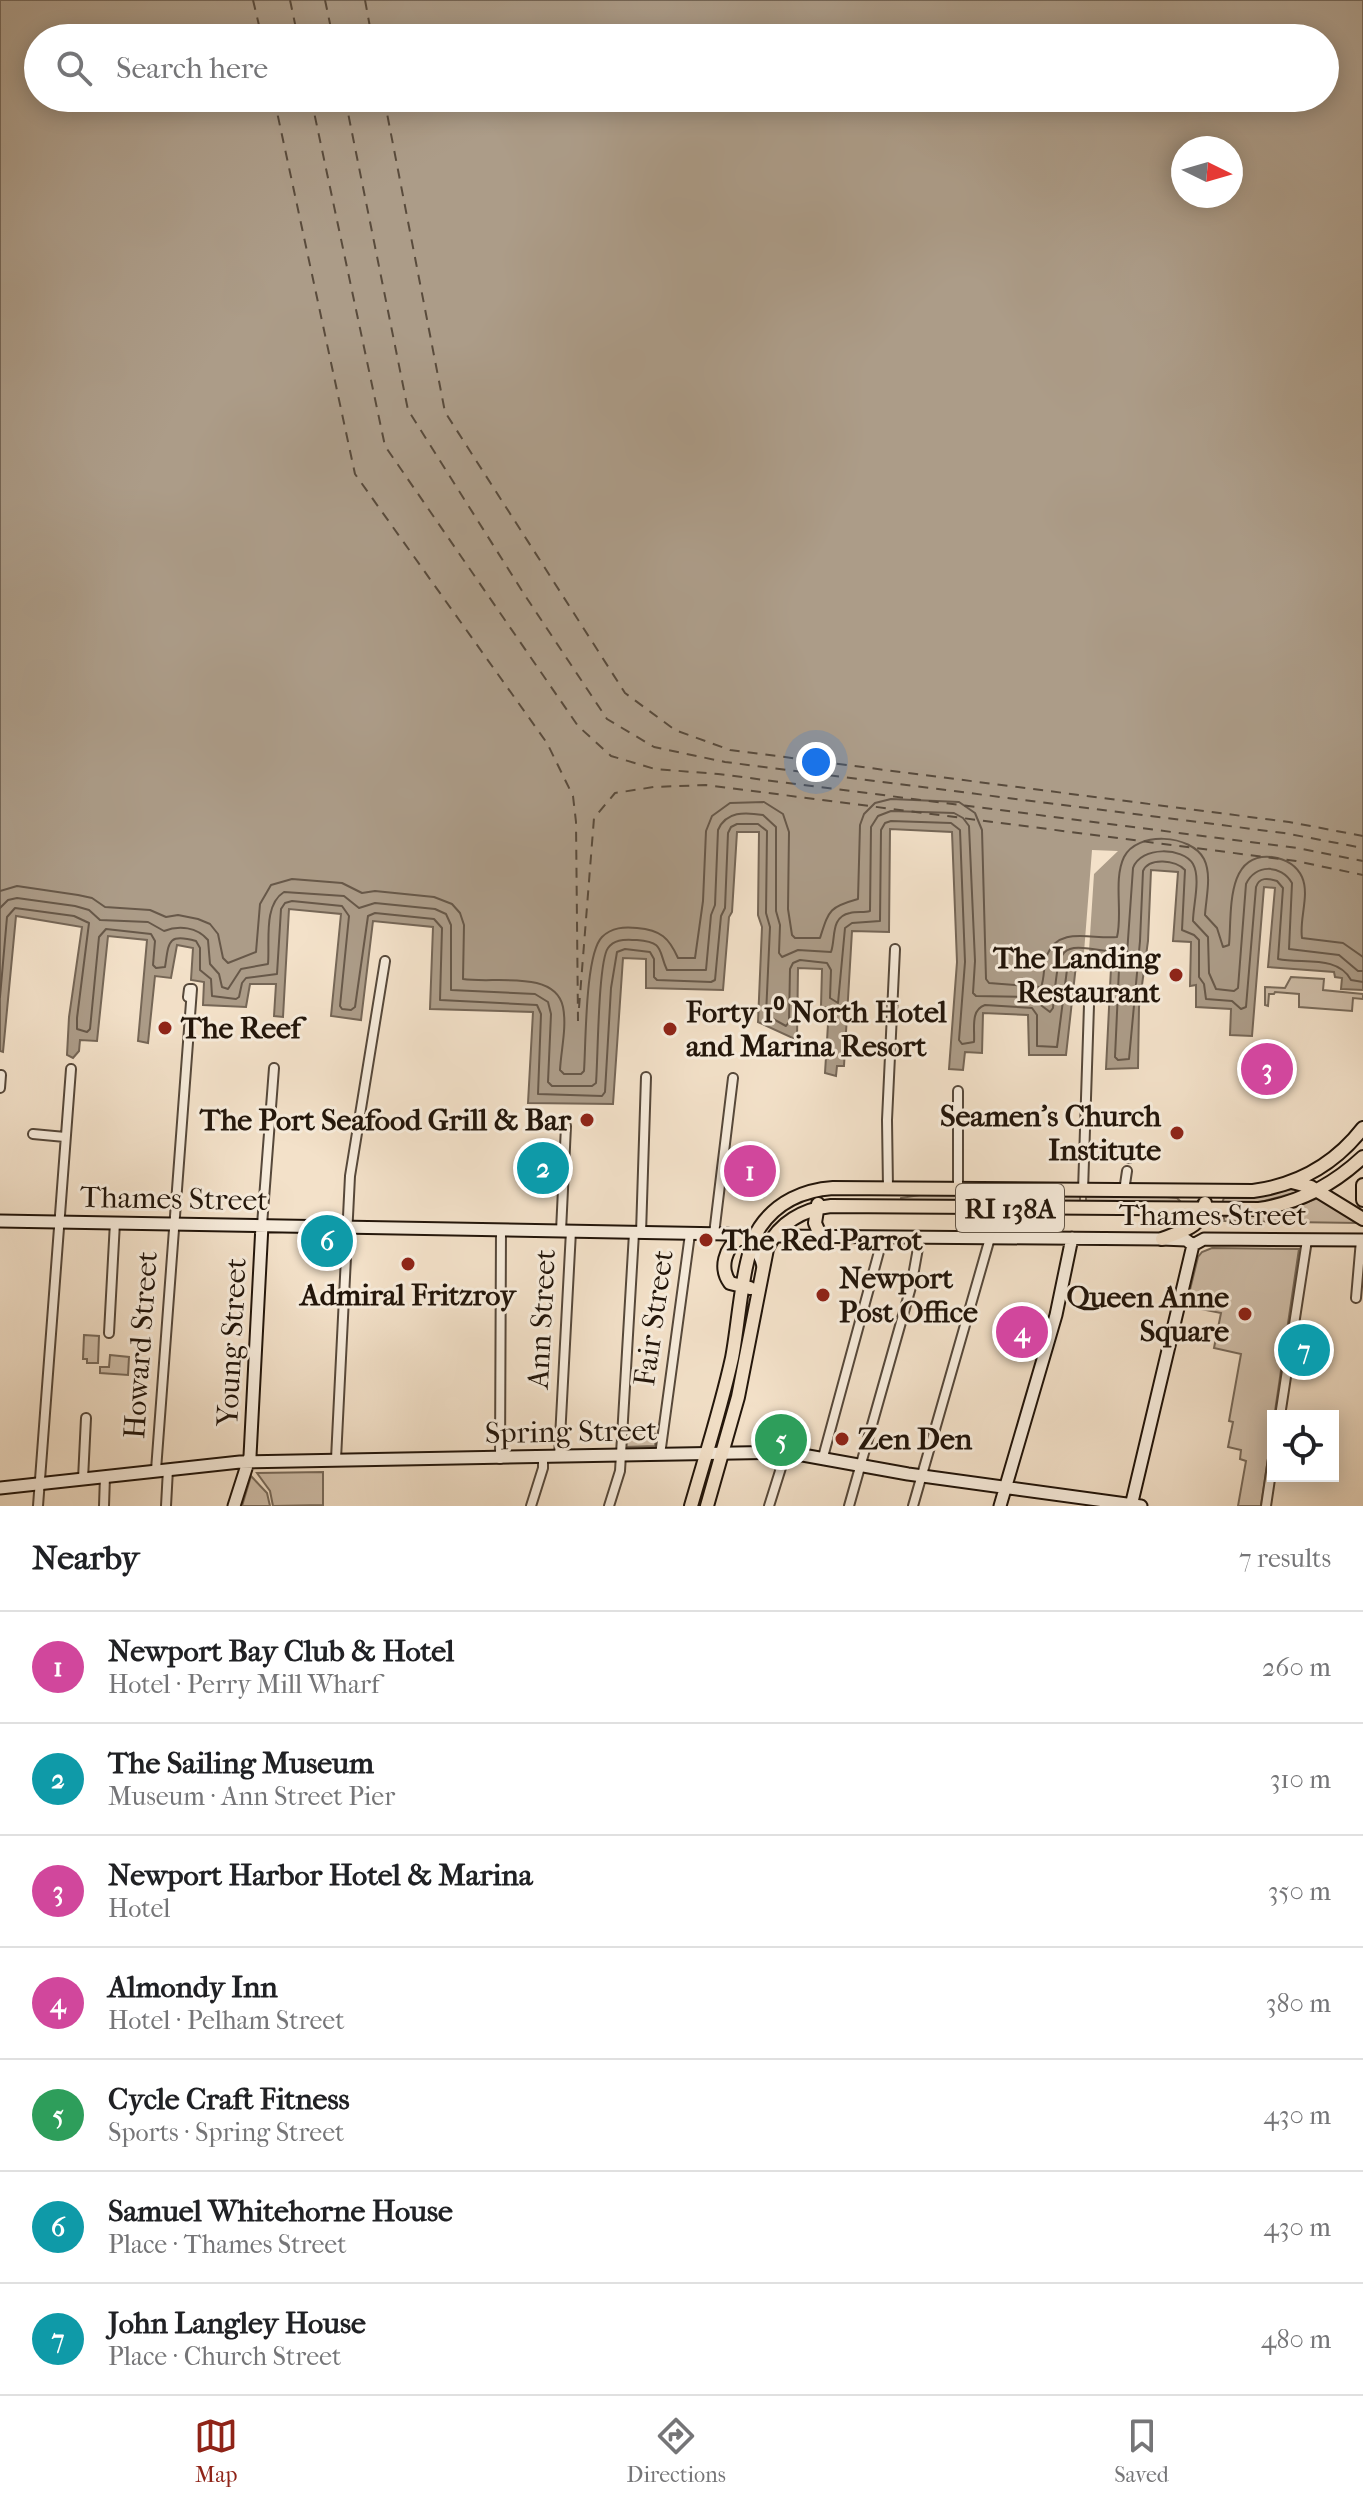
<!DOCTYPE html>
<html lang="en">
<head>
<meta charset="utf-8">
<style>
	:root { --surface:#fff; --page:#f6f6f6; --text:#202124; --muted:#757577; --line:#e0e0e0; --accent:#8f2418 }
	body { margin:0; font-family:"IM FELL French Canon",serif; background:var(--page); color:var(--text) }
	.controls { position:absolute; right:24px; bottom:24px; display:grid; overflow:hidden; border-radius:0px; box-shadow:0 4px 20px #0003 }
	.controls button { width:72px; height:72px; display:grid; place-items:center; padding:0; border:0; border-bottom:2px solid var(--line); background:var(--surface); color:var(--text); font:40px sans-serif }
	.compass { position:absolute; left:1171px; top:136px; width:72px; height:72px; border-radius:50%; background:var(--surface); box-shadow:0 4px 20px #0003; rotate:95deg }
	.you { position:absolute; left:816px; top:762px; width:28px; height:28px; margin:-20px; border:6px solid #fff; border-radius:50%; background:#1a73e8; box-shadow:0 0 0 12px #1a73e833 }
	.badge { display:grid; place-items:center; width:52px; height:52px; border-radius:50%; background:var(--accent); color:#fff; font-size:26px; font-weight:700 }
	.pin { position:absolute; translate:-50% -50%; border:4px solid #fff; box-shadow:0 2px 8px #0006 }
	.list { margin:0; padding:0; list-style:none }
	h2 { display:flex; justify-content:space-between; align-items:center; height:104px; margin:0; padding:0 32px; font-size:34px }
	h2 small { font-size:26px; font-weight:400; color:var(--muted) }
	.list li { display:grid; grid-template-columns:52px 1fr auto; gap:24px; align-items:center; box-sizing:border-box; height:112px; padding:0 32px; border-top:2px solid var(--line) }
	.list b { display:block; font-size:30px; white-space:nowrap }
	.list p { margin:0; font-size:26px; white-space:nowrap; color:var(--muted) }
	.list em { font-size:26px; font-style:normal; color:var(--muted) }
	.icon { flex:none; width:44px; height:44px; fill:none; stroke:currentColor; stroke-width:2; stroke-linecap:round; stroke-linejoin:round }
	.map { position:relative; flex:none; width:1363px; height:1506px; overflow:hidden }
	.search { position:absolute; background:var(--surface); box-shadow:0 4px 20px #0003; left:24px; right:24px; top:24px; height:88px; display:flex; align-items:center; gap:20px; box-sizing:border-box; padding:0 28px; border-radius:44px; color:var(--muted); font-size:30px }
	.sheet { height:888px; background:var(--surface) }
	nav { display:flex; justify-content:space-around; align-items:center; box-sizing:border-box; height:112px; border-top:2px solid var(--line); background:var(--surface); font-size:22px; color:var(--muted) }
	nav a { display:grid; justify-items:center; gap:4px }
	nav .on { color:var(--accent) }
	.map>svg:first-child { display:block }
	.green { fill:#cfbea9; stroke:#786a5a; stroke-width:2 }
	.water { fill:#ac9c88; stroke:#756656; stroke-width:2; fill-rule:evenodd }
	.pier { fill:#f3e1c9 }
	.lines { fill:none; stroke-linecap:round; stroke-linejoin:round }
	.shore { stroke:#675849; stroke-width:2 }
	.ferry { stroke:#594b3c; stroke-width:2; stroke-dasharray:10 8; stroke-linecap:butt }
	.street-casing { stroke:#56483a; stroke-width:12 }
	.secondary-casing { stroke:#22150a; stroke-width:15 }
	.primary-casing { stroke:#22150a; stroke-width:16 }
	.street { stroke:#f7ecdc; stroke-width:8 }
	.secondary { stroke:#f7ecdc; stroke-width:11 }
	.primary { stroke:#f3e1c9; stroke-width:12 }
	.poi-dot { fill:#8f2418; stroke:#f7ecdc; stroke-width:3 }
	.labels { text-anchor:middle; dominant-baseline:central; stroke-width:6; stroke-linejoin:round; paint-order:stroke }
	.shield { fill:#f7ecdc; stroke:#625649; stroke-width:2 }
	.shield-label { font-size:28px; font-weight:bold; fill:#22150a }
	.poi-label { font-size:30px; font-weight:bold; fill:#22150a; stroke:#f7ecdc; text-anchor:start }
	.street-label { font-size:30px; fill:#22150a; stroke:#f7ecdc }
</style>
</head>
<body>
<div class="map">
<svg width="1363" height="1506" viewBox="0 0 1363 1506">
	<rect width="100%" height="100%" fill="#f3e1c9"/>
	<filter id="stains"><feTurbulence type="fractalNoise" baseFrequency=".0025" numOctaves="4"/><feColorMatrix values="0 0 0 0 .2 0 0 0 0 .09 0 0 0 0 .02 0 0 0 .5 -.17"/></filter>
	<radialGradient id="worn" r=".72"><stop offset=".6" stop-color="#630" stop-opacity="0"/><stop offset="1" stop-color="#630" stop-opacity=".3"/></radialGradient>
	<path class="green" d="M 1291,977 L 1324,979 L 1323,990 L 1363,994 L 1363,999 L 1353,998 L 1352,1011 L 1299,1007 L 1299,994 L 1275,992 L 1274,994 L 1269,994 L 1268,1006 L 1265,1005 L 1265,987 L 1285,988 Z
		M 1293,1189 L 1301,1191 L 1257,1203 L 1222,1203 L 1224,1198 L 1249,1198 Z
		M 926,1194 L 1080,1196 L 1080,1202 L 901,1200 L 901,1198 Z
		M 1086,1196 L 1167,1197 L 1177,1198 L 1180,1201 L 1179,1204 L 1086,1202 Z
		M 1321,1197 L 1358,1223 L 1224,1221 L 1224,1217 L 1277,1213 Z
		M 1212,1248 L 1299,1249 L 1261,1506 L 1238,1506 L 1246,1461 L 1240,1459 L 1241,1450 L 1228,1447 L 1233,1422 L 1229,1421 L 1241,1354 L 1214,1348 L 1221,1313 L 1186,1306 L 1198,1257 L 1202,1252 Z
		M 84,1335 L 99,1336 L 98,1363 L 87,1363 L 87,1359 L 83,1359 Z
		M 110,1355 L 129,1357 L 128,1375 L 100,1373 L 100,1367 L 109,1367 Z
		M 625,1432 L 657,1434 L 655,1446 L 624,1447 Z
		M 323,1472 L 323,1505 L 273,1506 L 270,1491 L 257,1473 Z
		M 251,1476 L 267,1493 L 270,1506 L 242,1506 Z"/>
	<path class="water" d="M 0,0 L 1363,0 L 1363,990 L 1341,989 L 1342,978 L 1335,977 L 1334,972 L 1268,967 L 1275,888 L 1264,887 L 1252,1036 L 1230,1035 L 1231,1009 L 1196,1007 L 1196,985 L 1190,986 L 1191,942 L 1173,941 L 1178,872 L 1151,870 L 1148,941 L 1139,1007 L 1138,1068 L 1106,1069 L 1111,968 L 1076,965 L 1066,1055 L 1029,1055 L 1028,1015 L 983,1013 L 982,1053 L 965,1052 L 963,1070 L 949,1069 L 957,962 L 952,832 L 890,829 L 889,932 L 852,931 L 844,1066 L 837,1066 L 836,1076 L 825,1073 L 829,1008 L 821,1007 L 822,969 L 798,968 L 797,1040 L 758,1022 L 762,927 L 758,915 L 759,832 L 737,832 L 732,912 L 729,917 L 723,990 L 646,988 L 646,959 L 623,958 L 613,1104 L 528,1103 L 533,1012 L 430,1009 L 433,927 L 373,921 L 361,1020 L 331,1016 L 341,914 L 289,909 L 283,1017 L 274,1016 L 276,984 L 250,984 L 246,1007 L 203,1005 L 204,982 L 191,980 L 193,948 L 177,945 L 171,978 L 155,976 L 148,1043 L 138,1041 L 147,940 L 108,936 L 97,1041 L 80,1040 L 79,1051 L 73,1058 L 67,1055 L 69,1017 L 82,927 L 16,916 L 3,1052 L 0,1051 ZM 38,38 L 1325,38 L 1325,98 L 38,98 ZM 1183,148 L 1231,148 L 1231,196 L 1183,196 Z"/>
	<path class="pier" d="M 1092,850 L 1118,851 L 1094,874 L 1088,966 L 1083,965 Z"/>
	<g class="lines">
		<path class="shore" d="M 0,891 L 17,886 L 78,895 L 92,898 L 105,907 L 150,910 L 166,917 L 178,915 L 198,919 L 210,924 L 218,934 L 223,958 L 228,963 L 256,952 L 260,904 L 271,885 L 292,879 L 342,883 L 362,893 L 375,891 L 434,897 L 452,904 L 460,913 L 464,925 L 463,979 C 492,984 555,969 563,1007 C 567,1027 561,1050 560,1070 L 564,1074 L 581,1074 L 584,1071 C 586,1043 585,954 602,937 C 612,927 624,927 637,928 C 661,930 669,938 678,958 L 695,958 L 703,901 L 706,831 L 712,816 L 730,803 L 764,802 L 783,814 L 789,832 L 788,909 L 792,935 L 795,938 L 820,938 C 829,910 829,907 858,899 L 860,825 L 864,814 L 875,803 L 891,799 L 959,802 L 975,813 L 982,830 L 986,979 L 989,983 L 1041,987 C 1045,977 1043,966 1047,955 C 1059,925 1093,940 1117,937 C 1123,913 1113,880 1124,857 C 1137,831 1191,834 1204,859 C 1212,875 1206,898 1205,915 L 1217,928 L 1223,947 L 1229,945 C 1232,914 1225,852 1272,857 C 1285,859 1296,864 1302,877 C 1310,895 1299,919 1302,938 L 1343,943 L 1363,957
			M 0,908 L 8,900 L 17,898 L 75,906 L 89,910 L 100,920 L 148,922 L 164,931 C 179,925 197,927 208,940 L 210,964 L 219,974 L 222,987 L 228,989 L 241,969 L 268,964 C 270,942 263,905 284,892 L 344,896 L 359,908 L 375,903 L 435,909 L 446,914 L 451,925 L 451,990 L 535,994 L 548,1002 L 551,1014 L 548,1082 L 552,1086 L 592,1086 L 596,1083 C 598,1059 598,962 608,948 C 615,938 626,940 637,940 C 665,942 658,951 667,970 L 706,970 L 711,915 L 715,905 L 718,830 C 726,811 745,812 763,815 L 776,827 L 776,911 L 780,925 L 779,953 L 782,957 L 798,950 L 831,952 C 836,938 830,917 850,913 C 857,911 864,913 870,911 L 871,827 L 878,816 L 891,811 L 954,813 L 963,818 L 969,826 L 975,961 L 973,993 L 976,996 L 1030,997 L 1050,1012 L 1053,1008 C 1060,935 1059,945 1127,954 L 1133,868 C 1141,846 1183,847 1193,864 C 1201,878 1193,906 1193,921 L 1208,937 L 1209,973 L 1216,989 L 1234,991 L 1238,988 L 1246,884 C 1255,864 1281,864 1292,883 L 1289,949 L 1339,955 L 1358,971 L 1363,971
			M 0,997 L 7,917 L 15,908 L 74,916 L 89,923 L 77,1018 L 77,1029 L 87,1032 L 90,1029 L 99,937 L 106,929 L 151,934 L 155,941 L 153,965 L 156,968 L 165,967 C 169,942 167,933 196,941 L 200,948 L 200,970 L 211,979 L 212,996 L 236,999 L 239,997 L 242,983 L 246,978 L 277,974 L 281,909 L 285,903 L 292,901 L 342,906 L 349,916 L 340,1006 L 342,1009 L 351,1010 L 355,1007 L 368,916 L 375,913 L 434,919 L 442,928 L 440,1000 L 537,1005 L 541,1014 L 538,1094 L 602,1096 L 605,1092 L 611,988 L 617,952 L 625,949 L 650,952 L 654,959 L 654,977 L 657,980 L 711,982 L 715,980 L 721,916 L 725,908 L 728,833 L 731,827 L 737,824 L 758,824 L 767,831 L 766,913 L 770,927 L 766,1015 L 786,1026 L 789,1022 L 790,969 L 793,963 L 800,960 L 827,963 L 831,970 L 830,998 L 838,1003 L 845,928 L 852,923 L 880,921 L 881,830 L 885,823 L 891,821 L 951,823 L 960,830 L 965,962 L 959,1040 L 962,1044 L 974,1042 C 975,1029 970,1010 985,1005 L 1032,1008 L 1037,1015 L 1037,1046 L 1057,1047 L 1068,962 C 1079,953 1104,957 1116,963 L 1119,969 L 1115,1057 L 1118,1060 L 1129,1059 L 1140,941 L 1143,871 C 1149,857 1176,860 1185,870 L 1182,930 L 1194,935 L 1199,940 L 1199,977 L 1204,984 L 1206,999 L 1232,1001 L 1241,1009 L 1246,1007 L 1256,887 C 1259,877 1268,878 1277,881 L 1283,888 L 1278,959 C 1303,964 1338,955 1351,980 L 1363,982"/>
		<path class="ferry" d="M 253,0 L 262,38
			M 290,0 L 298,38
			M 325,0 L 333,38
			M 365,0 L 372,38
			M 274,98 L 355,474 L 547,743 L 573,796 L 576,822 L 578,1021
			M 311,98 L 385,446 L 578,726 L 611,756 L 655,769 L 718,774 L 1297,848 L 1363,861
			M 345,98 L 408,410 L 524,594 L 607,719 L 654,747 L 725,762 L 1284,833 L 1363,848
			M 384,98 L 445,412 L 625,693 L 675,730 L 730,750 L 1289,822 L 1363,836
			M 579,1008 L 594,818 L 615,793 L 654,787 L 706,785 L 1296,861 L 1363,875"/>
		<defs>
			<path id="street" d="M 0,1088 L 1,1075
				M 33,1134 L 65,1137
				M 1129,1158 L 1129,1154
				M 888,1188 L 887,1120 L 895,949
				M 958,1189 L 958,1091
				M 1083,1191 L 1089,1005
				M 1124,1191 L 1127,1171
				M 262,1225 L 274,1068
				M 561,1231 L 566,1126
				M 641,1233 L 646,1077
				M 714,1234 L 733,1078
				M 1356,1298 L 1361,1240
				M 109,1333 L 115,1222
				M 1280,1416 L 1307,1240
				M 660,1455 L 690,1234
				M 559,1457 L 571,1231
				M 823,1457 L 883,1237
				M 336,1459 L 350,1176 L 385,961
				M 500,1459 L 501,1230
				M 156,1470 L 192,989 L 189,989 L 188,997 L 191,996
				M 83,1479 L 86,1418
				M 38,1506 L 71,1069
				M 104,1506 L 105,1476
				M 166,1506 L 168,1469
				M 531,1506 L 543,1468 L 543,1458
				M 609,1506 L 620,1471 L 634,1233
				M 769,1506 L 786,1452
				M 849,1506 L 911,1287 L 920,1237
				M 913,1506 L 990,1238
				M 1266,1506 L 1273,1459"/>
			<path id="secondary" d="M 0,1221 L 727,1234 C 745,1237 759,1248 763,1266
				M 774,1236 L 1162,1239 L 1186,1240 L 1193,1245
				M 1193,1245 L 1204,1239 L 1363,1240
				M 0,1488 L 240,1462 L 786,1452 L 908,1474 L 1141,1506
				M 234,1506 L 250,1456 L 262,1225
				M 1000,1506 L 1056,1315 L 1072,1238
				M 1131,1506 L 1193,1245"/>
			<path id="primary" d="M 1292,1182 L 1311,1187 L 1363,1219
				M 1363,1185 L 1363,1200
				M 818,1204 L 815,1223 L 821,1237
				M 740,1238 C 725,1248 719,1268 730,1283 L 750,1288
				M 1162,1239 C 1181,1231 1204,1227 1205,1203
				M 691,1506 C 705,1457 721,1408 732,1358 C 739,1323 742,1255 760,1227 C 777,1202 804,1190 833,1188 L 1253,1191 C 1298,1185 1335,1164 1363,1128
				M 707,1506 L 738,1397 L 767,1249 C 778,1223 804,1209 831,1206 L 1259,1209 C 1300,1203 1333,1185 1363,1157"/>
		</defs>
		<use href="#street" class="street-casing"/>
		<use href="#secondary" class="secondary-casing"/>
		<use href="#primary" class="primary-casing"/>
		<use href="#street" class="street"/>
		<use href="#secondary" class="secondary"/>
		<use href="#primary" class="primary"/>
	</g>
	<g class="poi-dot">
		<circle cx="1176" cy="975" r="8"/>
		<circle cx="165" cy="1028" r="8"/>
		<circle cx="670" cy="1029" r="8"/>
		<circle cx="587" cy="1120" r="8"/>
		<circle cx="1177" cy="1133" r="8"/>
		<circle cx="706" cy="1240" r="8"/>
		<circle cx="408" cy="1264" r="8"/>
		<circle cx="823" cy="1295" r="8"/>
		<circle cx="1245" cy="1314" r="8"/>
		<circle cx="842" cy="1439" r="8"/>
	</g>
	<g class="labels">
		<rect class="shield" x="956" y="1184" width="108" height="48" rx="6"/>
		<g class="shield-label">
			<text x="1010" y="1208">RI 138A</text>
		</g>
		<g class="poi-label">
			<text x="1160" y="958" text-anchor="end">The Landing<tspan x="1160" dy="34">Restaurant</tspan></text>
			<text x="686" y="1012">Forty 1⁰ North Hotel<tspan x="686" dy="34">and Marina Resort</tspan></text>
			<text x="181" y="1028">The Reef</text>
			<text x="1161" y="1116" text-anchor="end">Seamen's Church<tspan x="1161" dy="34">Institute</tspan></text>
			<text x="571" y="1120" text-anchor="end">The Port Seafood Grill &amp; Bar</text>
			<text x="722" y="1240">The Red Parrot</text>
			<text x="839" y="1278">Newport<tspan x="839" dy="34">Post Office</tspan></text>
			<text x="408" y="1295" text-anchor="middle">Admiral Fritzroy</text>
			<text x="1229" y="1297" text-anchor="end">Queen Anne<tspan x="1229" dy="34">Square</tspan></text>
			<text x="858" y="1439">Zen Den</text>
		</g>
		<g class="street-label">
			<text transform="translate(174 1199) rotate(1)">Thames Street</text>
			<text x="1213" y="1215">Thames Street</text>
			<text transform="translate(654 1318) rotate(-82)">Fair Street</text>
			<text transform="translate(542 1319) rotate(-87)">Ann Street</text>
			<text transform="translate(232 1342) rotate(-87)">Young Street</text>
			<text transform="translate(141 1345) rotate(-86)">Howard Street</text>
			<text transform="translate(571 1432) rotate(-1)">Spring Street</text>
		</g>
	</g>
	<rect width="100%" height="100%" filter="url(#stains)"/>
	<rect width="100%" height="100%" fill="url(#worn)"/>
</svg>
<div class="controls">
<button><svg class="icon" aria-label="locate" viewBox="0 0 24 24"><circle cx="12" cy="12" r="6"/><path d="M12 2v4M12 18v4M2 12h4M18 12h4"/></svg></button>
</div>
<svg class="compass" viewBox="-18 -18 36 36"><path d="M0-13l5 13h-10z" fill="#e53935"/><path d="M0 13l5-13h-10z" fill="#757577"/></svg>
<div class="you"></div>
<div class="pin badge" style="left:750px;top:1171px;background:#d1479c">1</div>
<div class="pin badge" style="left:543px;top:1168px;background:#0f9aa8">2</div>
<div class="pin badge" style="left:1267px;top:1069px;background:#d1479c">3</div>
<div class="pin badge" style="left:1022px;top:1332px;background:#d1479c">4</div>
<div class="pin badge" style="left:781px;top:1440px;background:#2e9e5b">5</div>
<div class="pin badge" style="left:327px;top:1241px;background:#0f9aa8">6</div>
<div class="pin badge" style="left:1304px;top:1350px;background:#0f9aa8">7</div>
<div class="search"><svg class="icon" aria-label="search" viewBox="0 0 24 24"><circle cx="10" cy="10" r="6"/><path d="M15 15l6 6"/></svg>Search here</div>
</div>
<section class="sheet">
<h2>Nearby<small>7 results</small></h2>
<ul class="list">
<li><span class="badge" style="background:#d1479c">1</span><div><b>Newport Bay Club &amp; Hotel</b><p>Hotel · Perry Mill Wharf</p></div><em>260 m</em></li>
<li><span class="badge" style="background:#0f9aa8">2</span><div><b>The Sailing Museum</b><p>Museum · Ann Street Pier</p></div><em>310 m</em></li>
<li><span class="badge" style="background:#d1479c">3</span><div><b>Newport Harbor Hotel &amp; Marina</b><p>Hotel</p></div><em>350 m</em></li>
<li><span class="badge" style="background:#d1479c">4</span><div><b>Almondy Inn</b><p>Hotel · Pelham Street</p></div><em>380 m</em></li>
<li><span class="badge" style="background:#2e9e5b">5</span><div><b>Cycle Craft Fitness</b><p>Sports · Spring Street</p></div><em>430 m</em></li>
<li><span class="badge" style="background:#0f9aa8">6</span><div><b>Samuel Whitehorne House</b><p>Place · Thames Street</p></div><em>430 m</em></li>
<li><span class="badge" style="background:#0f9aa8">7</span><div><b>John Langley House</b><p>Place · Church Street</p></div><em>480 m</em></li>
</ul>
</section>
<nav>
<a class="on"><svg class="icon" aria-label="map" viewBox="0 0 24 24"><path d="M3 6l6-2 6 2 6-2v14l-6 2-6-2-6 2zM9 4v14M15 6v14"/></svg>Map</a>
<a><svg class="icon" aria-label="directions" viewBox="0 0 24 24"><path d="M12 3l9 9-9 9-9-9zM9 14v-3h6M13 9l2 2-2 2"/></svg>Directions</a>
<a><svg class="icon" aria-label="saved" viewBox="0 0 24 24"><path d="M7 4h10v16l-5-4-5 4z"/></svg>Saved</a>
</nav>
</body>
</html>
